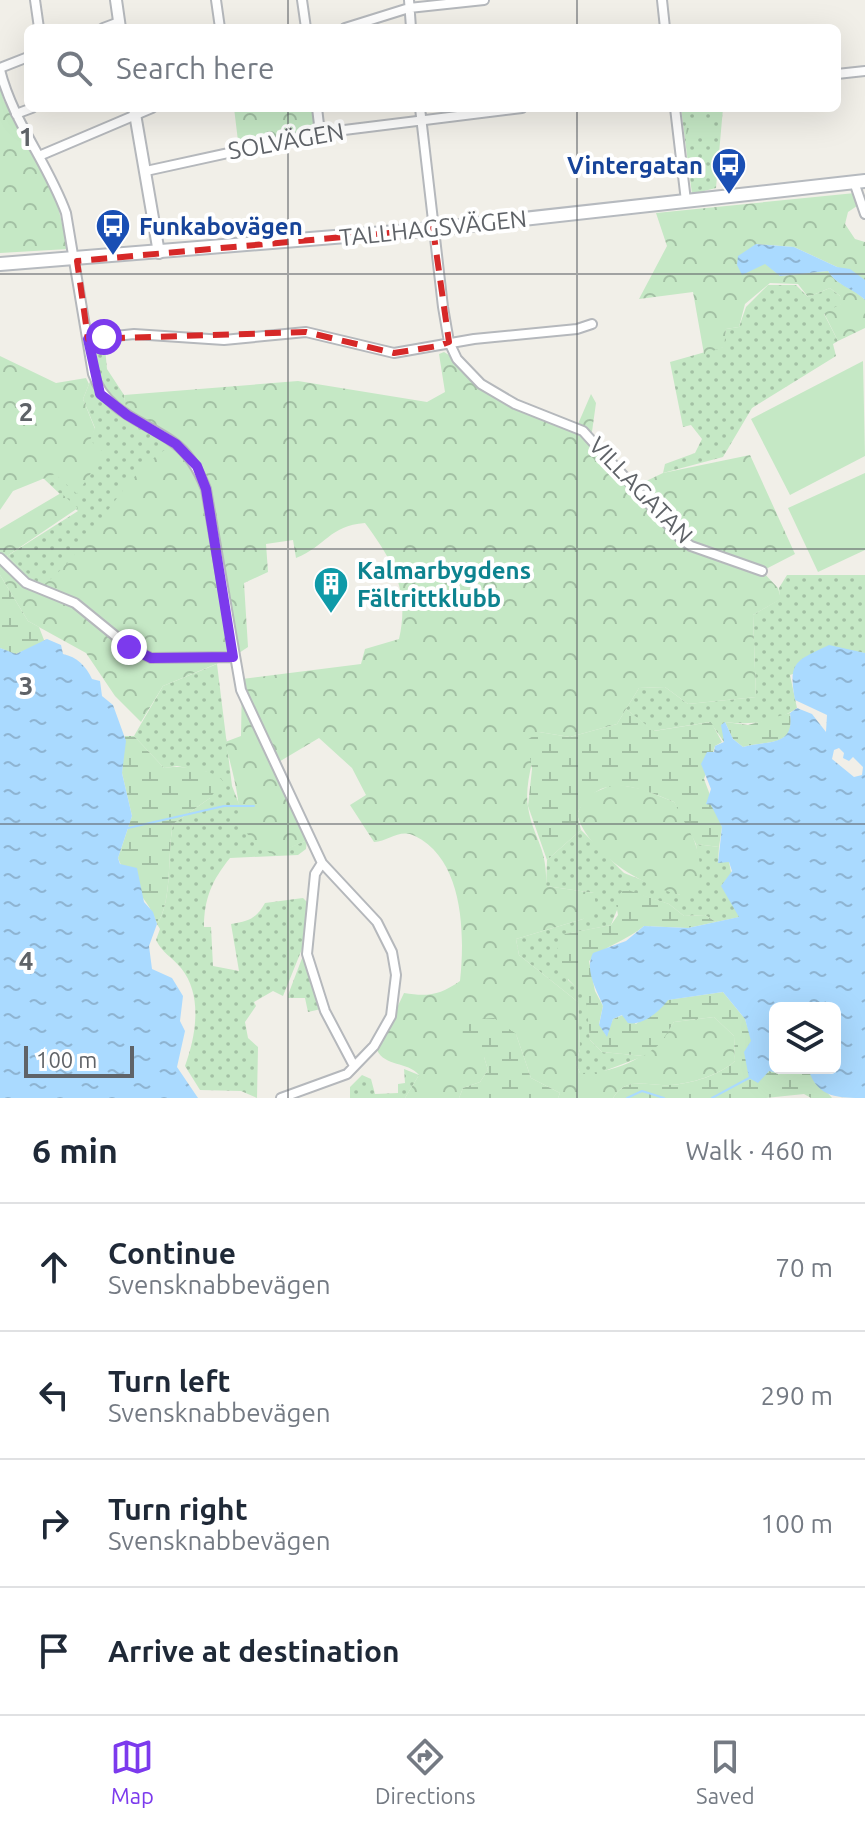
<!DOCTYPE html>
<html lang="en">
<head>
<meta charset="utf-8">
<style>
	:root { --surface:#fff; --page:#f2f2f3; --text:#1f2937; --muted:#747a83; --line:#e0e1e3; --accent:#7c3aed }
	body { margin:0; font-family:Ubuntu,sans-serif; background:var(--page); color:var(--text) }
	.controls { position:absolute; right:24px; bottom:24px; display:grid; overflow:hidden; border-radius:12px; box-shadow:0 8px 32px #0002 }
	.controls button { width:72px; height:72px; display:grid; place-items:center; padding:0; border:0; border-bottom:2px solid var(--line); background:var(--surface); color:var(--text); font:40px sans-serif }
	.scale { position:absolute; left:24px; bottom:20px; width:110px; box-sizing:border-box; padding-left:8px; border:4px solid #5f6368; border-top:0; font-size:22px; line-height:28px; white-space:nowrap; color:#5f6368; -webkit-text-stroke:6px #fff; paint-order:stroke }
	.stop { position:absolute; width:24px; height:24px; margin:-18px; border:6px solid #7c3aed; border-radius:50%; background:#fff }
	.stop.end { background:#7c3aed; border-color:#fff; box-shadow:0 2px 8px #0008 }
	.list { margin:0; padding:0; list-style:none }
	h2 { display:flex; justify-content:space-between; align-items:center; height:104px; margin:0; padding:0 32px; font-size:34px }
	h2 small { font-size:26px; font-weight:400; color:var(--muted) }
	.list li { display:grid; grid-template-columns:52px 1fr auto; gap:24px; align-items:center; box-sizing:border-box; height:128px; padding:0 32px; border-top:2px solid var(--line) }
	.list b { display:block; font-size:30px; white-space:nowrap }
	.list p { margin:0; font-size:26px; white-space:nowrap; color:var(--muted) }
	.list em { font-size:26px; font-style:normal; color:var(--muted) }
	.icon { flex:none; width:44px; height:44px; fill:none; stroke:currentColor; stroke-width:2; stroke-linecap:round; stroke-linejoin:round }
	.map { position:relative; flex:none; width:865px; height:1098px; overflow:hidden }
	.search { position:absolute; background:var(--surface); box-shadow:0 8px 32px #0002; left:24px; right:24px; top:24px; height:88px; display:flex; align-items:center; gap:20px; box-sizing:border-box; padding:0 28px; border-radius:12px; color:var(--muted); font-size:30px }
	.sheet { height:616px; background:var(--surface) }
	nav { display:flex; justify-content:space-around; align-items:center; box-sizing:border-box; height:112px; border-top:2px solid var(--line); background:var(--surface); font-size:22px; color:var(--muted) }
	nav a { display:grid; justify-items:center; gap:4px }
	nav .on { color:var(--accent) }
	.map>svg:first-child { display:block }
	.grass { fill:url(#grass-dots) }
	.forest { fill:url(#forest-crowns) }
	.wetland { fill:url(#wetland-marsh) }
	.park { fill:url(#park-tufts) }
	.pitch { fill:#c5e8c5 }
	.water { fill:url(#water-ripples); fill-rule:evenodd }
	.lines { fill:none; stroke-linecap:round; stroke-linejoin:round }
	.stream { stroke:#aadaff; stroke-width:2 }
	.minor-casing { stroke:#b5b8bc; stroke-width:12 }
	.tertiary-casing { stroke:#b5b8bc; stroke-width:14 }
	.secondary-casing { stroke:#b6babf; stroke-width:16 }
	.minor { stroke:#fff; stroke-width:8 }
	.tertiary { stroke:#fff; stroke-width:10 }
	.secondary { stroke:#fff; stroke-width:12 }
	.route { stroke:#7c3aed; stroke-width:10 }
	.marked { fill:none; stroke:#d62828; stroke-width:6; stroke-dasharray:16 10; stroke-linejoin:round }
	.grid { fill:none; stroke:#5f6368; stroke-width:2; stroke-opacity:0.55 }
	.labels { text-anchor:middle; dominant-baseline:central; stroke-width:8; stroke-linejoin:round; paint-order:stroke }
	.street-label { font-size:24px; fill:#5f6368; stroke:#fff }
	.transit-label { font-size:24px; font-weight:bold; fill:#164399; stroke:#fff; text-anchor:end }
	.culture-label { font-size:24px; font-weight:bold; fill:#0d838f; stroke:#fff; text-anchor:start }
	.grid-label { font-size:26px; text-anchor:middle; font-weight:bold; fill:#5f6368; stroke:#fff; stroke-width:8; stroke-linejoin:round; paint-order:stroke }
</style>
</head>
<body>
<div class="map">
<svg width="865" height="1098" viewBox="0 0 865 1098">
	<defs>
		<pattern id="grass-dots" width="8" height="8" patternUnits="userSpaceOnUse" patternTransform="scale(2)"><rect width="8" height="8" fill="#c5e8c5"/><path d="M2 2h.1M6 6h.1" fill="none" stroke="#a3c0a4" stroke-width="1.8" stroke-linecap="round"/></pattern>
		<pattern id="forest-crowns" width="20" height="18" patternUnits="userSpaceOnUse" patternTransform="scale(2)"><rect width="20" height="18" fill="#c5e8c5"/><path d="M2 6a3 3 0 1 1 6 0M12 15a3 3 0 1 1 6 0" fill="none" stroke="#a3c0a4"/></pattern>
		<pattern id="wetland-marsh" width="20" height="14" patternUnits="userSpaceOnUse" patternTransform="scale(2)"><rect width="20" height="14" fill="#c5e8c5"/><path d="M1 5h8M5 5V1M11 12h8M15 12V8" fill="none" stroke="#a3c0a4"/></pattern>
		<pattern id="park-tufts" width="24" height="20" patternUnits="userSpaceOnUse" patternTransform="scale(2)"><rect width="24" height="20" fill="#c5e8c5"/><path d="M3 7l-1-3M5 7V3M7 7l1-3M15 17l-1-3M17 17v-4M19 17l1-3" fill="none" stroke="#a3c0a4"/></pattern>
		<pattern id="water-ripples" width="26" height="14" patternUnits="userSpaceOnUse" patternTransform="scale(2)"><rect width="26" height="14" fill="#aadaff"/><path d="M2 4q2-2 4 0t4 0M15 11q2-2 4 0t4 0" fill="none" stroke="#8eb4d2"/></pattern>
	</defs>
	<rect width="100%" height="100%" fill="#f1efe8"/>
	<path class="grass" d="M 681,108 L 723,108 L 716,188 L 692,194 Z
		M 768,285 L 796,285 L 808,297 L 830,288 L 840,296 L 842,304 L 824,314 L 838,341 L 833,344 L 836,356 L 752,408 L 723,457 L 663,473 L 665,464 L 695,453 L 702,439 L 691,425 L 683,427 L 670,362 L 723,347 L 726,329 L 739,327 L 746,307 Z
		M 104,337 L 107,369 L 124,395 L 127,415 L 176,444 L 114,504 L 65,570 L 42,587 L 7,556 L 78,511 L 43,478 C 63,472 87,448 95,428 L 83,399 L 93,374 L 88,339 Z
		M 787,575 L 865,575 L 865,653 L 856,652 L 790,675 L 797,708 C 776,723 750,725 725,722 L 724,742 L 710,722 L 653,731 L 626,709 L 639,688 L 665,687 L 688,704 L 756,697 L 753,615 L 780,599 L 779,588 Z
		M 217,664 L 232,786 L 250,832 L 273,855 L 307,840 L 306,849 L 298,855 L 230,858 C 212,880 204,899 204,927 L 211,927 L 213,966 L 239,971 L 231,924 C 249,921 256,919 265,903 L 303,898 L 307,902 L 302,949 L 283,996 L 273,991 L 254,1002 L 256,1006 L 245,1022 L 248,1038 L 258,1047 L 257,1098 L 241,1091 L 200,1090 L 185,1066 C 196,1036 203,995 181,968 C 171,956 163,954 156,940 L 160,929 L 157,924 C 173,901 167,852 173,824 L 210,798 L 207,772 L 177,766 L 164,768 L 134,736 L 163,686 Z
		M 581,830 L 624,873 L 680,895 L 700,873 L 696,844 L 719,847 L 718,862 L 729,862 L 740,917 L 716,922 L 705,915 L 684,916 L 669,904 L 625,890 L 611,925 L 566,934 L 568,980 L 587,997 L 590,1040 L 602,1052 L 644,1056 L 599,1073 L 580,1073 L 576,1064 L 580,1049 L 578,1002 L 519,955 L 516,939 L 583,919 L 594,893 L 546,886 L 547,860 Z
		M 304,953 L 321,1009 L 308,1012 L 305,998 L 288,998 L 288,995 Z
		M 404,1069 L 419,1075 L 405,1098 L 350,1098 L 350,1087 L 362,1075 L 371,1079 L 375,1094 L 398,1093 L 398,1084 L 405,1083 Z"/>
	<path class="forest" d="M 0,87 L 4,101 L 55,194 L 68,249 L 0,253 Z
		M 234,108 L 314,108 L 316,127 L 313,131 L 243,144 L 238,141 Z
		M 855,193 L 860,204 L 848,212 L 845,224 L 855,239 L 865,242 L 865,280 L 794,247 L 756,244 L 765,263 L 780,276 L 828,271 C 837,286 853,287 865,300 L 865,328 L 838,341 L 824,313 L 841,304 L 840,296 L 830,288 L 808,297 L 798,284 L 770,283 L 745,304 L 739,327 L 726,329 L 724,347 L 704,354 L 693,292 L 639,299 L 667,246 L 656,213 Z
		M 444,352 L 454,358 L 478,387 L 575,431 L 591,394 L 596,403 L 590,446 L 626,483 L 642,483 L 663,473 L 750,455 L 795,554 L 762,571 L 778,588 L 781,599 L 753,615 L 756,697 L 688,704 L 665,687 L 639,688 L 617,724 L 570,737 L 539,732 C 535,754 524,784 528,807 C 533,839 548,847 546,886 L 594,893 L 596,906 L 583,919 L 516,939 L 519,955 L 578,1002 L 580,1049 L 576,1064 L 580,1073 C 621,1073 653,1055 674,1022 L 714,1017 L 734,1036 L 735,1061 C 720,1075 690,1084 670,1085 C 648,1087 627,1075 613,1098 L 558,1098 L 560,1093 L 531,1078 L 516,1034 L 484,1057 L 488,1070 L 480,1082 L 463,1088 L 459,1098 L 405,1098 L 419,1075 C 407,1061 385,1067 377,1050 L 404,993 C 428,997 440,995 460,981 C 465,935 464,860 415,836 C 400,828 389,841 374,842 L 350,805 L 366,795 L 352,768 L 319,738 L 277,763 L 307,840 L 273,856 L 239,827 C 241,798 232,771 225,742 L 241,736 L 242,679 L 361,664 L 365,649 L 399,639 C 410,591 393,561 365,523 C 329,526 326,546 296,558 L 293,540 L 266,544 L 268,572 L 244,583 L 248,647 L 233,657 L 163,686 L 141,722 L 115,696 L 86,653 L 28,621 L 0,575 L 0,529 L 61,493 L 78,508 L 7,556 L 42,586 C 94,548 119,473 175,444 L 127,415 L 124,395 L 298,381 L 427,402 L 445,392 L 439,354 Z
		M 0,356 L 56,383 L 86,378 L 89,384 L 83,399 L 95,429 L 90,440 L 104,453 L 77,494 L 55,474 L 13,491 L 0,510 Z
		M 614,784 L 642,789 L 674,802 C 691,828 711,866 693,897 C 651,893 588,855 577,814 L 586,796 Z"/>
	<path class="wetland" d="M 0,575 L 28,621 L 39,627 L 44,640 L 40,645 L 15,654 L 0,648 Z
		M 626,709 L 654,731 L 711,722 L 722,742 L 715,746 L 704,779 L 722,827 L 719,847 L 696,844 L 674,802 C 637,787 600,770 577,814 L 581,830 L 547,860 L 528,806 L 532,769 L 527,740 L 539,732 L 570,737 L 617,724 Z
		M 790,713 C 796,748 767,740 743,747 L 733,739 L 725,722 L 748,725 Z
		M 125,736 L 134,736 L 164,768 C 181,765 212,769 223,781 L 210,798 L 173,824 C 167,852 173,901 157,924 C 150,900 127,883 118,858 L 132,816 L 122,773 Z
		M 625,889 L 669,904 L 684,916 L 705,915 L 716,922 L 688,928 L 644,926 C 626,941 606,945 589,961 L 595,991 L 603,1006 L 599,1024 L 606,1035 L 613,1019 L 623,1015 L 636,1024 L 667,1000 L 723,992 L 745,1019 L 752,1041 L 749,1078 L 769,1071 L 782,1074 L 788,1068 L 809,1071 L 832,1098 L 811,1098 L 804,1094 L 766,1098 L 613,1098 C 627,1075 648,1087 670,1085 C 691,1084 720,1075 735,1061 L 734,1036 L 714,1017 L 674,1022 L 660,1044 L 644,1056 L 602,1052 L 590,1040 L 586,997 C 567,979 545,959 565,934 L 611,925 L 618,915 L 615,898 Z
		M 494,1018 L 516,1034 L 531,1078 L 560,1093 L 558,1098 L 459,1098 L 463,1088 L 480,1082 L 488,1070 L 484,1057 L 462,1043 L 463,1028 L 478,1019 Z"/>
	<path class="park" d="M 687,117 L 712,123 L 714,134 L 686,139 Z"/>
	<path class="pitch" d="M 863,361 L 865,456 L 790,495 L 751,419 Z
		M 865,473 L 865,550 L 818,572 L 788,508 Z"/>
	<path class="water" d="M 756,244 L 794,247 L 837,267 L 850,269 L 865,280 L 865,300 C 853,288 837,286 828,271 L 780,276 L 765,264 L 742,275 L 737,265 L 738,256 Z
		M 47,639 L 61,645 L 63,654 C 77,657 86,666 92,679 L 100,681 L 102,696 L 113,705 L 126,741 L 122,773 L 132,816 L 118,858 L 120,864 L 137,868 L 144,902 L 153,912 L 157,924 L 149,946 L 152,969 L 172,978 L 183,996 L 180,1021 L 185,1031 L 177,1067 L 198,1098 L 0,1098 L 0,648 L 16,654 Z
		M 829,645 L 865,653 L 865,1098 C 839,1098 818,1098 809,1071 L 790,1068 L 835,1068 L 835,1008 L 775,1008 L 775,1068 L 788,1068 L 782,1074 L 769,1071 L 758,1083 L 749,1078 L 744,1052 L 751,1041 L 745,1019 L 723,992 L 668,1000 C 660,1011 643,1026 628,1023 L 622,1015 L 613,1019 L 607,1037 L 599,1025 L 603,1006 C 597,990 584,971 593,953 L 626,941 L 644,926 L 688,928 L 739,917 L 721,886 L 732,871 L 729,862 L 718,863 L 722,827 L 711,805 L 706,804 L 711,789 L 701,764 L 707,752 L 714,752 L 715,746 L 724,742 L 721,725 L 725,722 L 733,739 L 743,747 C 767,740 795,748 790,713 L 797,708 L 812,714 L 826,732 L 827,715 L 795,700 C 788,662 795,661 829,645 ZM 839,748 L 844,753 L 843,758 L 849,761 L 853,757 L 863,767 L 862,775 L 854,777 L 832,759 L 834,750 Z"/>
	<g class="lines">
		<path class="stream" d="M 128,828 L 224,806 L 254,806
			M 627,1098 L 642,1091 L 664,1098
			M 712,1098 L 749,1078"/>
		<defs>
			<path id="minor" d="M 35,0 L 39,28
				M 216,0 L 220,28
				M 302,0 L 306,28
				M 409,0 L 411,28
				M 662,0 L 665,28
				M 103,28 L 119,22
				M 345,28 L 409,8 L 484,0
				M 0,68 L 28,57
				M 0,70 C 13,122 48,163 66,213 L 93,374 C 107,413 142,420 173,442 C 190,454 199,471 206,489 L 241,690 L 322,863 L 377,922 L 392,952 L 396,975 L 391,1016 L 374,1046 L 347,1074 L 281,1098
				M 837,74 L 865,71
				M 317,108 L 320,133
				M 420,108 L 443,307 L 449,342 L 457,359 L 481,384 L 515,404 L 583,431 L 681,539 L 691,546 L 762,571
				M 675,108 L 686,201
				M 16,114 L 32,108
				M 39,156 L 152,108
				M 146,171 L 320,133 L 522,108
				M 854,182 L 865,214
				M 88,339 L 134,334 L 224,340 L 306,332 L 394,353 L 474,339 L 577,329 L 592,324
				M 0,558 L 26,583 L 75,603 L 129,647 L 151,658 L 233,657
				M 322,863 L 315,874 L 307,954 L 325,1011 L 354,1066"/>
			<path id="tertiary" d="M 116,0 L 120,28
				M 134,108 L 159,253"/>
			<path id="secondary" d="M 0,264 L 433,229 L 865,181"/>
		</defs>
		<use href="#minor" class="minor-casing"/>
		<use href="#tertiary" class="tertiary-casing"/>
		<use href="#secondary" class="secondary-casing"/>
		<use href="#minor" class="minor"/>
		<use href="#tertiary" class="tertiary"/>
		<use href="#secondary" class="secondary"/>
	</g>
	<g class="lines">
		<path class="route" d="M 104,337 L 88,339 L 100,394 L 127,415 L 176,444 L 197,466 L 206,489 L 233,657 L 151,658 L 129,647"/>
	</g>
	<path class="marked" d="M 433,229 L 449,342 L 438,346 L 394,353 L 306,332 L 88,339 L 77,261 Z"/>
	<path class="grid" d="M 288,0 L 288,28M 577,0 L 577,28M 288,108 L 288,1098M 577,108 L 577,1098M 0,274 L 865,274M 0,549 L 865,549M 0,824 L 865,824"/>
	<defs>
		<symbol id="bus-pin" viewBox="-11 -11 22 30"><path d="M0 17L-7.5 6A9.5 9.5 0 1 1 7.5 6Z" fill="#1a4fb4" stroke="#fff"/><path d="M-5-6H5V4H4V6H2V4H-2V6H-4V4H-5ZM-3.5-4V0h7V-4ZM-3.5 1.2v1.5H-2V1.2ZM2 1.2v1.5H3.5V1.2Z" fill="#fff"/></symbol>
		<symbol id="building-pin" viewBox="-11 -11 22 30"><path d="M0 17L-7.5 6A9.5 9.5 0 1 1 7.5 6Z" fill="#0f9aa8" stroke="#fff"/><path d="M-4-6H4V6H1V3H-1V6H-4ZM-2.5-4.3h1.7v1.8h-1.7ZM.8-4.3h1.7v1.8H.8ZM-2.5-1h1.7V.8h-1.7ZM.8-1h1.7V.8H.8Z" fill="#fff"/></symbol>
	</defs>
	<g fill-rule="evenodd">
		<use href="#bus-pin" x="709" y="145" width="40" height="54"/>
		<use href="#bus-pin" x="93" y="206" width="40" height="54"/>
		<use href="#building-pin" x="311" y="564" width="40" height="54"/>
	</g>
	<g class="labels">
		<g class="street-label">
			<text transform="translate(286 141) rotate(-10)">SOLVÄGEN</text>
			<text transform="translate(433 228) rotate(-6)">TALLHAGSVÄGEN</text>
			<text transform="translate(641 490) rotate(46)">VILLAGATAN</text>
		</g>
		<g class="transit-label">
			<text x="703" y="165">Vintergatan</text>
			<text x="139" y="226" text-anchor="start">Funkabovägen</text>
		</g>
		<g class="culture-label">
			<text x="357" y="570">Kalmarbygdens<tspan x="357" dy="28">Fältrittklubb</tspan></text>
		</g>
	</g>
	<g class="grid-label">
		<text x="26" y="146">1</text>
		<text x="26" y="421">2</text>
		<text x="26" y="695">3</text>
		<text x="26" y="970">4</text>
	</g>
</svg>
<div class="controls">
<button><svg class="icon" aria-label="layers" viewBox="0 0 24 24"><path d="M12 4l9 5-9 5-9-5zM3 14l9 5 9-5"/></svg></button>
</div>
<div class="scale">100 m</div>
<div class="stop" style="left:104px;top:337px"></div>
<div class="stop end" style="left:129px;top:647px"></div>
<div class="search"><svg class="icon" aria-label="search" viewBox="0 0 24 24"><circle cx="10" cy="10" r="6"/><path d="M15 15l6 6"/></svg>Search here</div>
</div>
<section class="sheet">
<h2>6 min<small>Walk · 460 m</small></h2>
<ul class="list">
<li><svg class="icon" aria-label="ahead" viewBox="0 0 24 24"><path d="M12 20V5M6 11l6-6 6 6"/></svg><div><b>Continue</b><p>Svensknabbevägen</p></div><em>70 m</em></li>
<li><svg class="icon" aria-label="left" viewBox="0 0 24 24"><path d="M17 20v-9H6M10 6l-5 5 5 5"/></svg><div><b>Turn left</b><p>Svensknabbevägen</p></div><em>290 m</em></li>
<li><svg class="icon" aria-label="right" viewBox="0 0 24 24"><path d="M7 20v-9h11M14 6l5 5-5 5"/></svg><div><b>Turn right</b><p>Svensknabbevägen</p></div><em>100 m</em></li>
<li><svg class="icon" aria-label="arrive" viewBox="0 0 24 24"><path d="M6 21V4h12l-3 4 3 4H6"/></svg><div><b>Arrive at destination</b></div></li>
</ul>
</section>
<nav>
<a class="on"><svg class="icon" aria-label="map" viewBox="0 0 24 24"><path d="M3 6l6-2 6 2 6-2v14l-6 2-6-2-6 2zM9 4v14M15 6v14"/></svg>Map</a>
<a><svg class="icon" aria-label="directions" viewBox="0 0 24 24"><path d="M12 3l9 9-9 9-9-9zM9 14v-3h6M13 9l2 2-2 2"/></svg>Directions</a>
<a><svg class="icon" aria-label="saved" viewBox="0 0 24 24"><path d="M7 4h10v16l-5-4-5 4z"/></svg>Saved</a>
</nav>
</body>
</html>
